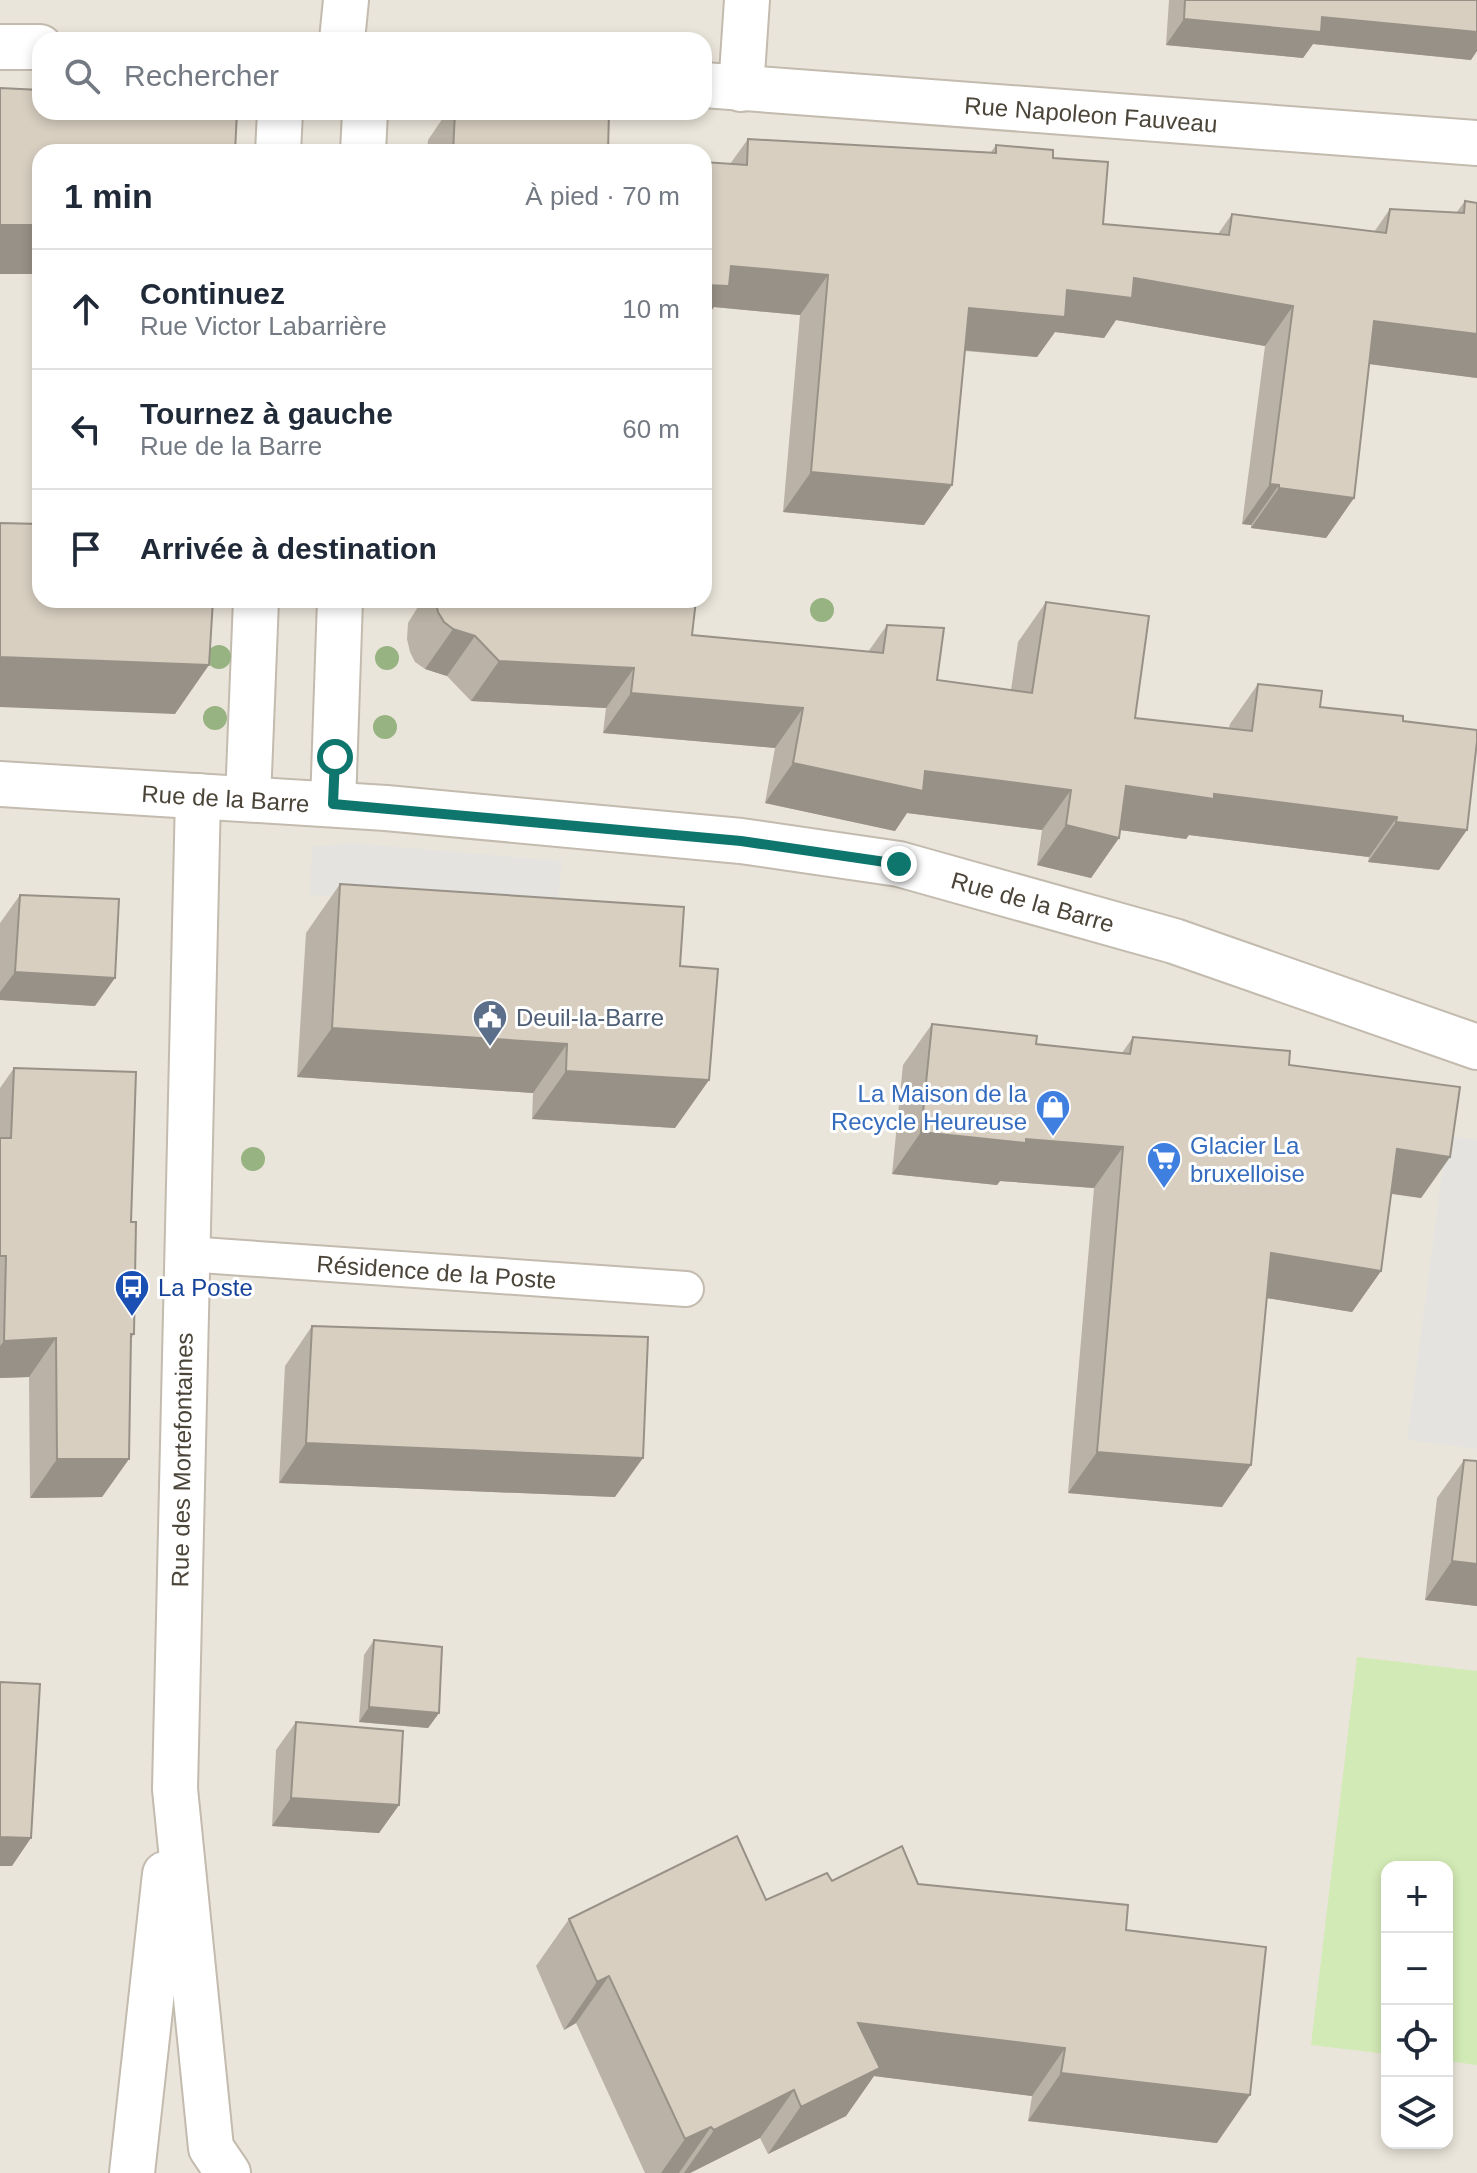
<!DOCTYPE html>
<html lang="fr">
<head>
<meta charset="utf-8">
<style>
	:root { --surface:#fff; --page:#f2f2f3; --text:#1f2937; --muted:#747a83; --line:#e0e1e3 }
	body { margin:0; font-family:Helvetica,sans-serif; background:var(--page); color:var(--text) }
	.controls { position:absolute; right:24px; bottom:24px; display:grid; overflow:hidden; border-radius:16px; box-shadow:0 4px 12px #0003 }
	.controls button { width:72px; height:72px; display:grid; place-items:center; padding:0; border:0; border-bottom:2px solid var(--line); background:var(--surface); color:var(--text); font:40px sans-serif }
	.stop { position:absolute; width:24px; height:24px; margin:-18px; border:6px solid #0f766e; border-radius:50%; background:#fff }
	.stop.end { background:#0f766e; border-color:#fff; box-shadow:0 2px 8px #0008 }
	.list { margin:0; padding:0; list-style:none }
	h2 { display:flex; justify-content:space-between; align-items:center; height:104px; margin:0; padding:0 32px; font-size:34px }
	h2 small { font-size:26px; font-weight:400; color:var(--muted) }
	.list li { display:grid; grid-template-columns:52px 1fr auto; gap:24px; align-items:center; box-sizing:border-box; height:120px; padding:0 32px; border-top:2px solid var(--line) }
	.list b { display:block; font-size:30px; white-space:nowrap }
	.list p { margin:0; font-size:26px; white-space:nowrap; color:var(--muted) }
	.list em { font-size:26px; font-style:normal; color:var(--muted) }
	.icon { flex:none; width:44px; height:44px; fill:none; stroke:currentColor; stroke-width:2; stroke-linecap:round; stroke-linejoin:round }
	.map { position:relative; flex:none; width:1477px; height:2173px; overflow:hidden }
	.search { position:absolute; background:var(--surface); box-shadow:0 4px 12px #0003; left:32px; top:32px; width:680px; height:88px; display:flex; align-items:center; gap:20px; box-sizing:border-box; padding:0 28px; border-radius:24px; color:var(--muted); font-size:30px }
	.panel { position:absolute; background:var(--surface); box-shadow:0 4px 12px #0003; left:32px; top:144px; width:680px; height:464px; border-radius:24px }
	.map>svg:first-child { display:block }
	.residential { fill:#eae5da; fill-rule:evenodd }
	.green { fill:#d2eab5 }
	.parking { fill:#e5e3e0 }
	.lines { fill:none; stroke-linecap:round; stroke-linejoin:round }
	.service-casing { stroke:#c2bbae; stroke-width:38 }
	.minor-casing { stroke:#c2bbae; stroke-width:48 }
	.service { stroke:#fff; stroke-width:34 }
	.minor { stroke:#fff; stroke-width:44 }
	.tree { fill:#97b381 }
	.wall { fill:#bab2a6 }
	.shaded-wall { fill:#979187 }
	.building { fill:#d8cfc1; stroke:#979187; stroke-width:2 }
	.route { stroke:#0f766e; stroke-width:10 }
	.labels { text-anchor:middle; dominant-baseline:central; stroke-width:6; stroke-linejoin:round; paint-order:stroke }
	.street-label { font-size:24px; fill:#4b4439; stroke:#fff }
	.service-label { font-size:24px; fill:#4e5e75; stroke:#fff; text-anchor:start }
	.shop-label { font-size:24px; fill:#366cbe; stroke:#fff; text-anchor:end }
	.transit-label { font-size:24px; fill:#164399; stroke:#fff; text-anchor:start }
</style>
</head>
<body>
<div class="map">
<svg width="1477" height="2173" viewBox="0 0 1477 2173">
	<rect width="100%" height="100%" fill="#f6f3ec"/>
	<path class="residential" d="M 0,0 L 1477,0 L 1477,2173 L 0,2173 ZM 40,40 L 704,40 L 704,112 L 40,112 ZM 40,152 L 704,152 L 704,600 L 40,600 ZM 1387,1867 L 1447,1867 L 1447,2143 L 1387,2143 Z"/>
	<path class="green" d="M 1357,1657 L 1477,1671 L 1477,2065 L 1447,2061 L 1447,1867 L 1387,1867 L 1387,2054 L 1311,2045 Z"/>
	<path class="parking" d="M 350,843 L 562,861 L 557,911 L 310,895 L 312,847 Z
		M 1447,1135 L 1477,1140 L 1477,1449 L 1407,1440 Z"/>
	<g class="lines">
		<defs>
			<g id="service">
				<path id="s1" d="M 187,1254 L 686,1289"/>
			</g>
			<g id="minor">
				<path d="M 342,40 L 346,0"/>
				<path d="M 0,47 L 40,47"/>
				<path id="s2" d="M 704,85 L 1477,143"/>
				<path d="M 741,89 L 747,0"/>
				<path d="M 278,152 L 280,112"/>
				<path d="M 363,152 L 365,112"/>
				<path id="s3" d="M 0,784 L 386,808 L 741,841 L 899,864 L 1174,941 L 1477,1047"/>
				<path d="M 198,796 L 175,1789 L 211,2148 L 228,2173"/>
				<path d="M 248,799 L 256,600"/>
				<path d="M 333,804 L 340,600"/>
				<path d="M 132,2173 L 165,1874"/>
			</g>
		</defs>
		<use href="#service" class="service-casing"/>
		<use href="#minor" class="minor-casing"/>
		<use href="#service" class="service"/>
		<use href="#minor" class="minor"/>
	</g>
	<g class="tree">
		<circle cx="822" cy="610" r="12"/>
		<circle cx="219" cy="657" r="12"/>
		<circle cx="387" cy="658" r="12"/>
		<circle cx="215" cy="718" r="12"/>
		<circle cx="385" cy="727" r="12"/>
		<circle cx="253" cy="1159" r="12"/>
	</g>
	<path class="wall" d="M 1169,0 L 1477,0 L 1471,60 L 1313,44 L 1303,58 L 1166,45 Z
		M 447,112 L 609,112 L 608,152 L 427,152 L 428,140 Z
		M 748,139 L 991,152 L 996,145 L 1053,158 L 1103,224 L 1218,234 L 1232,214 L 1374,232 L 1390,209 L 1456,213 L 1465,201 L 1477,203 L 1477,378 L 1369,364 L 1354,498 L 1326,538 L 1251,528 L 1251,525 L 1242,524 L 1265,346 L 1116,320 L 1104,338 L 1055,332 L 1037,357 L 965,351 L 952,485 L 924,525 L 783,512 L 800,315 L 714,307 L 730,164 Z
		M 422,600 L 696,600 L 692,635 L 868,652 L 887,625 L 937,680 L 1011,690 L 1018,642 L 1046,602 L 1135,718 L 1229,728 L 1230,724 L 1258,684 L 1320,707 L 1403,721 L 1439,870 L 1368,862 L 1369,857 L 1189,835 L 1186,839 L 1120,830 L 1119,838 L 1091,878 L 1037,865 L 1042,830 L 907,813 L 895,831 L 765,803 L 775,748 L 603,733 L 606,708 L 471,701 L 447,676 L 425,669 L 415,662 L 410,652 L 407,639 L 408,623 Z
		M 340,884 L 680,966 L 709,1080 L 675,1128 L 532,1119 L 533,1093 L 297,1077 L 306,933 Z
		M 20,895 L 95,1006 L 0,1000 L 0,923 Z
		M 932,1024 L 1036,1044 L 1122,1053 L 1133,1037 L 1289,1065 L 1450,1157 L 1421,1198 L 1391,1194 L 1381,1271 L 1352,1312 L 1267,1298 L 1222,1507 L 1068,1493 L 1094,1188 L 1000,1181 L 997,1185 L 892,1174 L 903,1065 Z
		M 14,1068 L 131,1222 L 134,1334 L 131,1339 L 129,1459 L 102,1497 L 30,1498 L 29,1377 L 0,1378 L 0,1088 Z
		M 312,1326 L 615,1497 L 279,1483 L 285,1366 Z
		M 1464,1460 L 1477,1606 L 1425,1600 L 1437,1498 Z
		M 374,1640 L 439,1713 L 428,1728 L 359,1722 L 364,1655 Z
		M 296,1722 L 399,1805 L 379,1833 L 272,1826 L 276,1750 Z
		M 832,1881 L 918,1884 L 1126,1930 L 1217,2143 L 1028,2121 L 1032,2096 L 874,2076 L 846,2116 L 768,2154 L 760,2138 L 690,2173 L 645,2173 L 576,2023 L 564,2030 L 536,1966 L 569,1919 L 766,1900 Z"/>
	<path class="shaded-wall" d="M 1322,17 L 1477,32 L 1477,51 L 1471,60 L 1313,44 L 1303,58 L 1166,45 L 1184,19 Z
		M 0,225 L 40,225 L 40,274 L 0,274 Z
		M 731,266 L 828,275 L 800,315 L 714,307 L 704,321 L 704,285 Z
		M 1134,278 L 1293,306 L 1265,346 L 1116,320 L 1104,338 L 1055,332 L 1037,357 L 941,348 L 969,308 Z
		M 1374,321 L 1477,334 L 1477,378 L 1346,361 Z
		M 811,472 L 952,485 L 924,525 L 783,512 Z
		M 1270,484 L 1279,485 L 1251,525 L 1242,524 Z
		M 1279,488 L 1354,498 L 1326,538 L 1251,528 Z
		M 453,629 L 475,636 L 447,676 L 425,669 Z
		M 0,657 L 209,665 L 175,714 L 0,707 Z
		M 499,661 L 634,668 L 606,708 L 471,701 Z
		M 631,693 L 803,708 L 775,748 L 603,733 Z
		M 793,763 L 925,771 L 1071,790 L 1042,830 L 907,813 L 895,831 L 765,803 Z
		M 1126,786 L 1214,794 L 1397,817 L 1369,857 L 1189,835 L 1186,839 L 1098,827 Z
		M 1396,822 L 1467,830 L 1439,870 L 1368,862 Z
		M 1066,825 L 1119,838 L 1091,878 L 1037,865 Z
		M 15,972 L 115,978 L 95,1006 L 0,1000 L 0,992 Z
		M 332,1028 L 567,1044 L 533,1093 L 297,1077 Z
		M 566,1071 L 709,1080 L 675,1128 L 532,1119 Z
		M 921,1132 L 1026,1139 L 1123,1147 L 1094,1188 L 1000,1181 L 997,1185 L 892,1174 Z
		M 1397,1149 L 1450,1157 L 1421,1198 L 1368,1190 Z
		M 1271,1253 L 1381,1271 L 1352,1312 L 1242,1294 Z
		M 56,1338 L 29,1377 L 0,1378 L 0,1346 L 4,1341 Z
		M 306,1443 L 643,1458 L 615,1497 L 279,1483 Z
		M 1097,1452 L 1251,1465 L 1222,1507 L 1068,1493 Z
		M 57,1459 L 129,1459 L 102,1497 L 30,1498 Z
		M 1452,1561 L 1477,1564 L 1477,1606 L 1425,1600 Z
		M 369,1707 L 439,1713 L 428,1728 L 359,1722 Z
		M 291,1798 L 399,1805 L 379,1833 L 272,1826 Z
		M 0,1837 L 31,1838 L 12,1866 L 0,1866 Z
		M 609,1976 L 576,2023 L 564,2030 L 597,1982 Z
		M 858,2023 L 1065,2048 L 1032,2096 L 874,2076 L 846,2116 L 768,2154 Z
		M 1061,2073 L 1250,2095 L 1217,2143 L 1028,2121 Z
		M 794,2090 L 760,2138 L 690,2173 L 684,2173 L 714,2130 Z
		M 711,2127 L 679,2173 L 661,2173 L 685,2139 Z"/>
	<path class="building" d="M 1185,0 L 1477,0 L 1477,32 L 1322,17 L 1321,32 L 1184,19 Z
		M 0,88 L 40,90 L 40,112 L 237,112 L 235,152 L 40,152 L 40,225 L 0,225 Z
		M 455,112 L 609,112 L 608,152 L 453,152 Z
		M 748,139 L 996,153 L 996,145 L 1053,150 L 1053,158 L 1108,162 L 1103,224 L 1229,235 L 1232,214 L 1386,233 L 1390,209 L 1464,213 L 1465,201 L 1477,203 L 1477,334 L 1374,321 L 1354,498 L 1279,488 L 1279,485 L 1270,484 L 1293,306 L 1134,278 L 1132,298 L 1067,290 L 1065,317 L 969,308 L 952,485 L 811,472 L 828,275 L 731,266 L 729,286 L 704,285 L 704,162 L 747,165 Z
		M 0,523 L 40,524 L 40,600 L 213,600 L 209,665 L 0,657 Z
		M 435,600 L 696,600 L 692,635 L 883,653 L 887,625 L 944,628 L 937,680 L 1032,693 L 1046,602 L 1149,616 L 1135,718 L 1252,731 L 1258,684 L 1322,691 L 1320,707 L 1403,716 L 1403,721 L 1477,730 L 1477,741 L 1467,830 L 1396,822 L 1397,817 L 1214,794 L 1214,799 L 1126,786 L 1119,838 L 1066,825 L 1071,790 L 925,771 L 923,791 L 793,763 L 803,708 L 631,693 L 634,668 L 499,661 L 475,636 L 453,629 L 444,622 L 438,612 Z
		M 340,884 L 684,907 L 680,966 L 718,969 L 709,1080 L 566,1071 L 567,1044 L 332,1028 Z
		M 20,895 L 119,899 L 115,978 L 15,972 Z
		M 932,1024 L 1037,1036 L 1036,1044 L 1130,1054 L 1133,1037 L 1290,1051 L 1289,1065 L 1460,1087 L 1450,1157 L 1397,1149 L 1381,1271 L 1271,1253 L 1251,1465 L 1097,1452 L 1123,1147 L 1026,1139 L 1026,1143 L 921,1132 Z
		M 14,1068 L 136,1072 L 131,1222 L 136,1222 L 134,1334 L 131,1334 L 129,1459 L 57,1459 L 56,1338 L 4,1341 L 6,1256 L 0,1256 L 0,1138 L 11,1138 Z
		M 312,1326 L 648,1337 L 643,1458 L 306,1443 Z
		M 1464,1460 L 1477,1461 L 1477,1564 L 1452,1561 Z
		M 374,1640 L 442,1647 L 439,1713 L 369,1707 Z
		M 0,1682 L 40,1684 L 31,1838 L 0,1837 Z
		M 296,1722 L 403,1731 L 399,1805 L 291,1798 Z
		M 737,1836 L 766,1900 L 827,1873 L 832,1881 L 902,1846 L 918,1884 L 1128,1905 L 1126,1930 L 1266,1947 L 1250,2095 L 1061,2073 L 1065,2048 L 858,2023 L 880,2068 L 801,2107 L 794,2090 L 714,2130 L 711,2127 L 685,2139 L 609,1976 L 597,1982 L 569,1919 Z"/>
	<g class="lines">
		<path class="route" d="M 335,757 L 333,804 L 741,841 L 899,864"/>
	</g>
	<defs>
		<symbol id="civic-pin" viewBox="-11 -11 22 30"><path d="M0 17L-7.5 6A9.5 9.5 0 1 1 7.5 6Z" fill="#5c6f8a" stroke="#fff"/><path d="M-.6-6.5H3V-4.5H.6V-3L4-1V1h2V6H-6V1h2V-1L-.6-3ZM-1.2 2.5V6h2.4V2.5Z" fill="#fff"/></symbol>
		<symbol id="shop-pin" viewBox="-11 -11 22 30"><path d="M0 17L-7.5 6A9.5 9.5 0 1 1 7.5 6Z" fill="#3f7fe0" stroke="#fff"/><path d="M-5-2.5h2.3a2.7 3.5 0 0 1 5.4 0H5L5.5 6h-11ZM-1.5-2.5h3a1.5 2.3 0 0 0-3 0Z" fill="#fff"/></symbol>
		<symbol id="supermarket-pin" viewBox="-11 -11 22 30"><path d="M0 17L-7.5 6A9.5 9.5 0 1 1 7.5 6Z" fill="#3f7fe0" stroke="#fff"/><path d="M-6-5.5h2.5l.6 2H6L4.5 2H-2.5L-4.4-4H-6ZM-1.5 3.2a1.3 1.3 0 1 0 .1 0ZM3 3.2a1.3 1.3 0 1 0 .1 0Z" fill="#fff"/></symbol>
		<symbol id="bus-pin" viewBox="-11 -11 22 30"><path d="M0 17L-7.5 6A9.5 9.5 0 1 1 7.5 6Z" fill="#1a4fb4" stroke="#fff"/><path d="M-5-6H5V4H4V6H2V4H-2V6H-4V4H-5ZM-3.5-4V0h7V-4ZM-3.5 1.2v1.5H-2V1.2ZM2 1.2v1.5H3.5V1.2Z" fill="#fff"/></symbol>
	</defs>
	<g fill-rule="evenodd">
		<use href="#civic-pin" x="470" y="997" width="40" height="54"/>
		<use href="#shop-pin" x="1033" y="1087" width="40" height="54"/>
		<use href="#supermarket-pin" x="1144" y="1139" width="40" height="54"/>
		<use href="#bus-pin" x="112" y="1267" width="40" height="54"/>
	</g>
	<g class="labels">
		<g class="street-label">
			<text stroke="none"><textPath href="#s2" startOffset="388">Rue Napoleon Fauveau</textPath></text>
			<text stroke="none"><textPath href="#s3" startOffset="226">Rue de la Barre</textPath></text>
			<text stroke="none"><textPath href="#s3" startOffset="1042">Rue de la Barre</textPath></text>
			<text stroke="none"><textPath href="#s1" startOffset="250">Résidence de la Poste</textPath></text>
			<text transform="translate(182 1460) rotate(-89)">Rue des Mortefontaines</text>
		</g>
		<g class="service-label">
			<text x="516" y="1017">Deuil-la-Barre</text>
		</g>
		<g class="shop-label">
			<text x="1027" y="1093">La Maison de la<tspan x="1027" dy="28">Recycle Heureuse</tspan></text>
			<text x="1190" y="1145" text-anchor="start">Glacier La<tspan x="1190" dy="28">bruxelloise</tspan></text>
		</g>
		<g class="transit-label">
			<text x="158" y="1287">La Poste</text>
		</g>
	</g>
</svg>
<div class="controls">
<button>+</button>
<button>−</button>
<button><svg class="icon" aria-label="locate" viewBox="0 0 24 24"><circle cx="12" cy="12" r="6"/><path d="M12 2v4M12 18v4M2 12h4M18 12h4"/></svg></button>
<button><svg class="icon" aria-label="layers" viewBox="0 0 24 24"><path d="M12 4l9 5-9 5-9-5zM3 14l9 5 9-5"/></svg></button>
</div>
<div class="stop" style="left:335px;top:757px"></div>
<div class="stop end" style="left:899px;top:864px"></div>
<div class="search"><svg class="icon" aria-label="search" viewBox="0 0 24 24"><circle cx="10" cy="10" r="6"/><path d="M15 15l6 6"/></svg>Rechercher</div>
<section class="panel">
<h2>1 min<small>À pied · 70 m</small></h2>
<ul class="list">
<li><svg class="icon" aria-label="ahead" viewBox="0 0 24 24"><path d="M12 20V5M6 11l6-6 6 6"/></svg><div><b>Continuez</b><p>Rue Victor Labarrière</p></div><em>10 m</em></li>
<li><svg class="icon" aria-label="left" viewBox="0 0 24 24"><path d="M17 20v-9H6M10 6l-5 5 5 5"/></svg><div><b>Tournez à gauche</b><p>Rue de la Barre</p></div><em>60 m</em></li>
<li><svg class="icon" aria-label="arrive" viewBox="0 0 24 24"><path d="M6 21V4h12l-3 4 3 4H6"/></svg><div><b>Arrivée à destination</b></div></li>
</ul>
</section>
</div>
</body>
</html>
